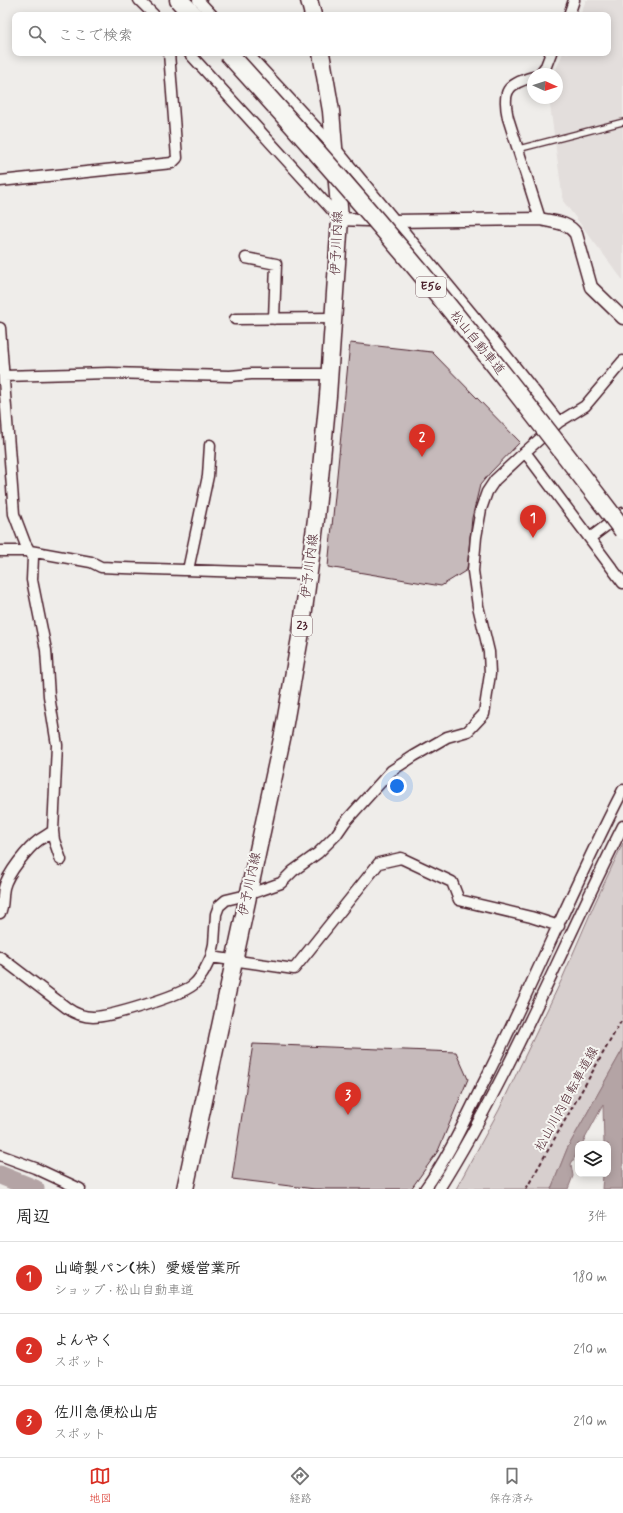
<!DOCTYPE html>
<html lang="ja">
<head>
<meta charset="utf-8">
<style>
	:root { --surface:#fff; --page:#f6f6f6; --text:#222; --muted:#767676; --line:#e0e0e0; --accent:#d93025 }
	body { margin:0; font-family:Mynerve,"Klee One",sans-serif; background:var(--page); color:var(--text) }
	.controls { position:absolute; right:12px; bottom:12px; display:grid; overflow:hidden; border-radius:8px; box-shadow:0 2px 10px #0003 }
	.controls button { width:36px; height:36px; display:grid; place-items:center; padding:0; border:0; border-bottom:1px solid var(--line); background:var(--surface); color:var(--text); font:20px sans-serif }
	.compass { position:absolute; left:527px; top:68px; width:36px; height:36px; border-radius:50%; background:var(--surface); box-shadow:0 2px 10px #0003; rotate:93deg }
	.you { position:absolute; left:397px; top:786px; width:14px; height:14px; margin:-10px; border:3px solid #fff; border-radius:50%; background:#1a73e8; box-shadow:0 0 0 6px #1a73e833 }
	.badge { display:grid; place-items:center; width:26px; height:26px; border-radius:50%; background:var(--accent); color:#fff; font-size:13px; font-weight:700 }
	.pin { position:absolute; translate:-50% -33px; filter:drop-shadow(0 1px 2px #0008) }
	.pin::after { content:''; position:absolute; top:21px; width:14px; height:12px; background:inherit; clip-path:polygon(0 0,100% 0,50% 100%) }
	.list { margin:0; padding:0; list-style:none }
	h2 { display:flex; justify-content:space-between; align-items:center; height:52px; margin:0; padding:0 16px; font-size:17px }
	h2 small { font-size:13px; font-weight:400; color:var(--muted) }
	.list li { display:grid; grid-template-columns:26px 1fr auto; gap:12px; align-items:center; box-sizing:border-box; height:72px; padding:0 16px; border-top:1px solid var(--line) }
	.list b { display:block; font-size:15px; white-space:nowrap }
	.list p { margin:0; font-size:13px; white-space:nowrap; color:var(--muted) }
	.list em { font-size:13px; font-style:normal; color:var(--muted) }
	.icon { flex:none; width:22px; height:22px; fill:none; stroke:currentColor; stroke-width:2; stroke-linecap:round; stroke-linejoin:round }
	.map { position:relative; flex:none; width:623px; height:1189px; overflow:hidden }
	.search { position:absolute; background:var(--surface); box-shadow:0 2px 10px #0003; left:12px; right:12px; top:12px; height:44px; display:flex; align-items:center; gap:10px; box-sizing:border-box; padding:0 14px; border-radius:8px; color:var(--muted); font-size:15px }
	.sheet { height:268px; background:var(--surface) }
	nav { display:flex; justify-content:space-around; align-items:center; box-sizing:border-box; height:56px; border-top:1px solid var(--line); background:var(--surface); font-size:11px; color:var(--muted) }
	nav a { display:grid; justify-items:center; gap:2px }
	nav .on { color:var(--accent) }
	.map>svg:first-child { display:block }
	.built { fill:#e3dedc }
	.green { fill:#d7cfce; stroke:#90777c }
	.water { fill:#b4a4a5; stroke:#8a6f74 }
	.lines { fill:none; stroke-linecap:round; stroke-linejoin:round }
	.river { stroke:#b4a4a5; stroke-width:19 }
	.building { fill:#c6babb; stroke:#4a1f2b }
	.service-casing { stroke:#4a1f2b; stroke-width:8 }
	.minor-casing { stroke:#4a1f2b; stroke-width:13 }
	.tertiary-casing { stroke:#4a1f2b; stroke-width:15 }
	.primary-casing { stroke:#4a1f2b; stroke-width:19 }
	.motorway-casing { stroke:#4a1f2b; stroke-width:21 }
	.path { stroke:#4a1f2b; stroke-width:2; stroke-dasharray:4 3; stroke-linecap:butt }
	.service { stroke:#f6f6f2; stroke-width:5 }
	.minor { stroke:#f6f6f2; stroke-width:10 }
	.tertiary { stroke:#f6f6f2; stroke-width:12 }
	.primary { stroke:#f6f6f2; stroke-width:16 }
	.motorway { stroke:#f6f6f2; stroke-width:18 }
	.motorway-bridge-casing { stroke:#4a1f2b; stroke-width:21; stroke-linecap:butt }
	.motorway-bridge { stroke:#f6f6f2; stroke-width:18 }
	.labels { text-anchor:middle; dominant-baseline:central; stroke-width:4; stroke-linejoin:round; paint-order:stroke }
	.shield { fill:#f6f6f2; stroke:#7e6067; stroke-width:1 }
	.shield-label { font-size:12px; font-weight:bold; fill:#4a1f2b }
	.street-label { font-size:13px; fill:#4a1f2b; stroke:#f6f6f2 }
</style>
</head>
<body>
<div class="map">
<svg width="623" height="1189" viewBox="0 0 623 1189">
	<rect width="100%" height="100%" fill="#efedea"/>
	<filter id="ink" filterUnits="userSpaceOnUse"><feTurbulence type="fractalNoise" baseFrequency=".025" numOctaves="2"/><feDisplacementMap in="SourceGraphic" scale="8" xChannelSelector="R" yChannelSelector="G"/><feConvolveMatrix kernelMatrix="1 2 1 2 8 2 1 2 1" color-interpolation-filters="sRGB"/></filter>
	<g filter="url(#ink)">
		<path class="built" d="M 586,0 L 623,0 L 623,279 L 622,279 L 563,201 L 549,98 L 557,98 L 557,74 L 554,74 L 563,53 L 608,53 L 608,15 L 580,15 Z"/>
		<path class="green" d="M 623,843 L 623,1049 L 567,1149 L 551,1189 L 456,1189 L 499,1110 L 562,979 L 594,905 Z"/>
		<path class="water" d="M 623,1049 L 623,1189 L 602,1189 L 603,1174 L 608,1174 L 608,1144 L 604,1144 L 603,1105 L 582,1144 L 578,1144 L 578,1151 L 571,1164 L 573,1176 L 568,1189 L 551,1189 L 567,1149 Z"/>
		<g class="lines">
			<path class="river" d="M 0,1175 L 35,1189"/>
		</g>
		<path class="building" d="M 350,343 L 432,352 L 520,442 L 490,473 L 480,485 L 472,518 L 467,570 L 441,586 L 328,567 Z
			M 253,1044 L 456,1052 L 468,1079 L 438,1151 L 411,1189 L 315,1189 L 232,1179 Z"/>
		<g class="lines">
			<defs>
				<path id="service" d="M 518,149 L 623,122"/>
				<path id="minor" d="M 139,0 L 154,15
					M 198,0 L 212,15
					M 569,15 L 574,0
					M 189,53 L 340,219
					M 247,53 L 335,148 L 505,354 L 559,422
					M 540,74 L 546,66 L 551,53
					M 533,77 C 507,84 502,91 508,118 L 540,219
					M 0,181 L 172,163 L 177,158 L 169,53
					M 246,258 L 276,264 L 274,319
					M 235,319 L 333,318
					M 0,328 L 14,514 L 25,543 L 33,557 L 32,580 L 46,650 L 49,696 L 57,745 L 53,831 C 49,834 44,837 39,840 C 28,848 7,874 4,888 C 2,897 4,905 0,913
					M 623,361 L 585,406 L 559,422 L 525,452 L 623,583
					M 4,376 L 109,373 L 230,376 L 251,374 L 329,374
					M 590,538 L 623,513
					M 0,551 L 30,551 L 91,562 L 101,567 L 123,568 L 309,574
					M 188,570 L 208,476 L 210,445
					M 53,831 L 54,840 L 61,860
					M 0,957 L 67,1008 C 74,1013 84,1017 93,1017 C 110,1017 179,996 193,985 C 202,978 206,967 211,957 L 294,969 L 379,863 L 401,858 L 452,882 L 459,900 L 531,917 L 559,926
					M 211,957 L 214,944 L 216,914 L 219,906 L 226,900 L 247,895 L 281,883 L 293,871 L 318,853 L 336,835 L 345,822 L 391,771 L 414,756 L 447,737 L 468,731 L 484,714 L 490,674 L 489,652 L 478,606 L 473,571 L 476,537 L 481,509 L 487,492 L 495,480 L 525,452
					M 0,1155 L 35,1168 L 80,1189
					M 425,1189 C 450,1155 467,1115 486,1078 C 534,983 574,884 623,790
					M 439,1189 C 511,1074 562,947 623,826"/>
				<path id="tertiary" d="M 340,219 L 394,221 L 540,219 C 553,222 568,222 576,234 L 591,287 L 623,318"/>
				<path id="primary" d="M 309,0 L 313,15
					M 185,1189 L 283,734 L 301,632 L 316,519 L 328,396 L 340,219 L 331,111 L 321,53"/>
				<path id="motorway" d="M 179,0 L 193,15"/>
			</defs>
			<use href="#service" class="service-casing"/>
			<use href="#minor" class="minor-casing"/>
			<use href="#tertiary" class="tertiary-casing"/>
			<use href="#primary" class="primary-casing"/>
			<use href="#motorway" class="motorway-casing"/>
			<path class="path" d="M 526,1189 L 623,1018"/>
			<use href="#service" class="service"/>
			<use href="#minor" class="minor"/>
			<use href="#tertiary" class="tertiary"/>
			<use href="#primary" class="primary"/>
			<use href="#motorway" class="motorway"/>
			<defs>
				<path id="motorway-bridge" d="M 228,53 C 290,121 350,189 409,259 C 483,347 553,438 623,530"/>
			</defs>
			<use href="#motorway-bridge" class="motorway-bridge-casing"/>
			<use href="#motorway-bridge" class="motorway-bridge"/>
		</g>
	</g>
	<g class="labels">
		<g class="shield">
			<rect x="416" y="277" width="30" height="20" rx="3"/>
			<rect x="292" y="616" width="20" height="20" rx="3"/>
		</g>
		<g class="shield-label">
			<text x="431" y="287">E56</text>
			<text x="302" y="626">23</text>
		</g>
		<g class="street-label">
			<text transform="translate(337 243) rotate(-88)">伊予川内線</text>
			<text transform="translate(477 343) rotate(51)">松山自動車道</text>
			<text transform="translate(310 566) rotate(-83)">伊予川内線</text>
			<text transform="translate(250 884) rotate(-78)">伊予川内線</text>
			<text transform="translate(567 1099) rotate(-61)">松山川内自転車道線</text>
		</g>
	</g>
</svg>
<div class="controls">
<button><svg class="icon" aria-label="layers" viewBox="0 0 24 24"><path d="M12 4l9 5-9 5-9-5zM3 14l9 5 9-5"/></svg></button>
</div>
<svg class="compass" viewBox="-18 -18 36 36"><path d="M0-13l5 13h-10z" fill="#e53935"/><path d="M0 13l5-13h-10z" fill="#767676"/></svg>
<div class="you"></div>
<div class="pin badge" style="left:533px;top:538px">1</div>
<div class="pin badge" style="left:422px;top:457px">2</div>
<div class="pin badge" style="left:348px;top:1115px">3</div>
<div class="search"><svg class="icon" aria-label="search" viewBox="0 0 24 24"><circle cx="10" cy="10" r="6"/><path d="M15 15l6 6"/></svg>ここで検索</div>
</div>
<section class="sheet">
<h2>周辺<small>3件</small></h2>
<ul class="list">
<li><span class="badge">1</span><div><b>山崎製パン(株）愛媛営業所</b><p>ショップ · 松山自動車道</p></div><em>180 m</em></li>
<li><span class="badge">2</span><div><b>よんやく</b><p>スポット</p></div><em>210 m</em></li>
<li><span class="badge">3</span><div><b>佐川急便松山店</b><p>スポット</p></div><em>210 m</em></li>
</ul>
</section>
<nav>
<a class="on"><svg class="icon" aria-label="map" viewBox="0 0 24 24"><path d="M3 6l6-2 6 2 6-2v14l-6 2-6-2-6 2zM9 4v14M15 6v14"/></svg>地図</a>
<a><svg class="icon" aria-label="directions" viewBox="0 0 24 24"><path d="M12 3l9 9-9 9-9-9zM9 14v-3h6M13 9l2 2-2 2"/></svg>経路</a>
<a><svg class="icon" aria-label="saved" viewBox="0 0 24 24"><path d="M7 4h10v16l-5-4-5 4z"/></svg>保存済み</a>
</nav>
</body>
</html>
